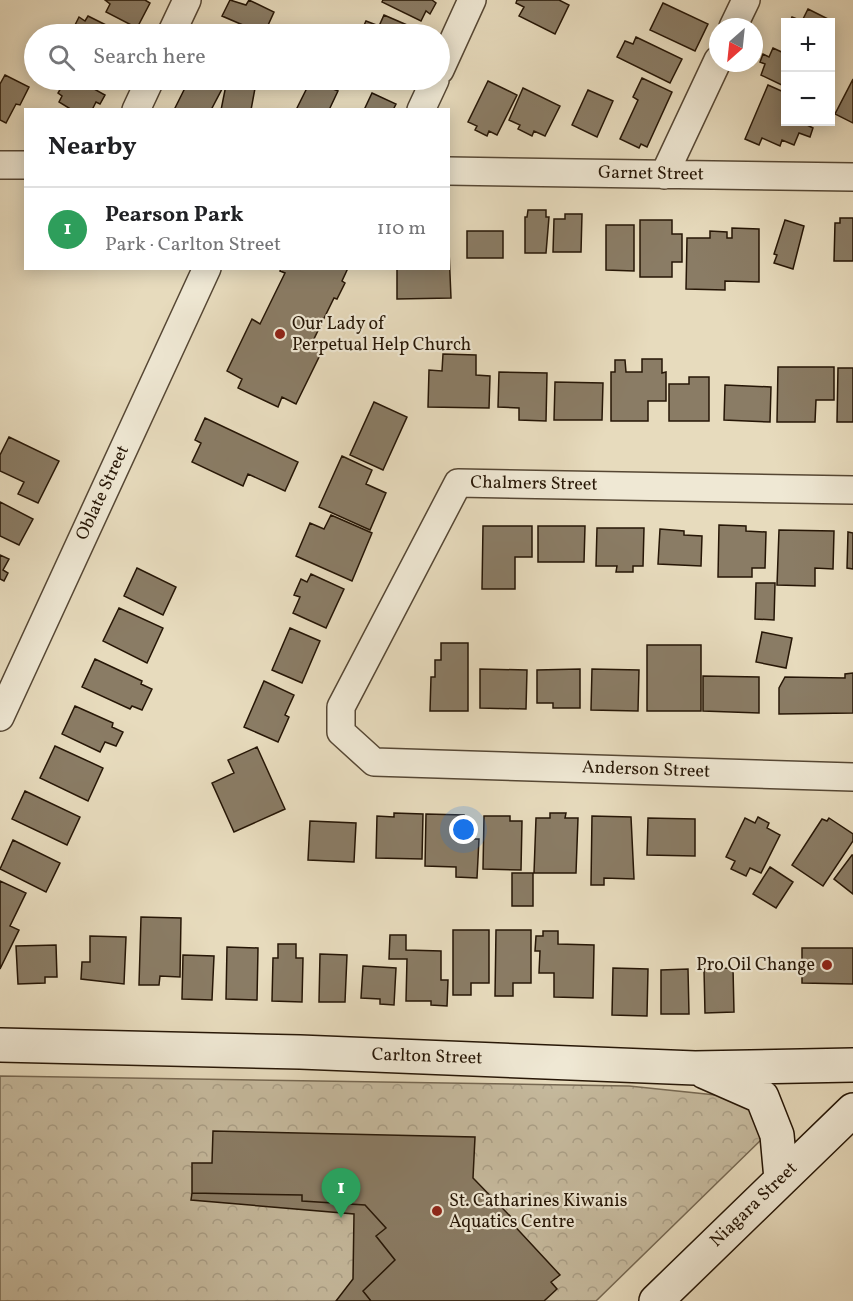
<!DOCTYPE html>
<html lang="en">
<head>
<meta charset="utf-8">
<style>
	:root { --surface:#fff; --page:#f2f2f2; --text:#202124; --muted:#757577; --line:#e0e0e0; --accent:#8f2418 }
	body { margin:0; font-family:Vollkorn,serif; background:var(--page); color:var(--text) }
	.controls { position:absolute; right:18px; top:18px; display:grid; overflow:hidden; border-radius:0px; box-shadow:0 3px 15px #0003 }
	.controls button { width:54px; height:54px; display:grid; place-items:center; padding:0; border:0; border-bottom:2px solid var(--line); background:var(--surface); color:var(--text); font:30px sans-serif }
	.compass { position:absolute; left:709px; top:18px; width:54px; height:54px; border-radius:50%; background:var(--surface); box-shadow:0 3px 15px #0003; rotate:207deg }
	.you { position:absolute; left:464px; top:830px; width:21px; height:21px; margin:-15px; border:4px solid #fff; border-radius:50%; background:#1a73e8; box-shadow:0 0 0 9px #1a73e833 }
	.badge { display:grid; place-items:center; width:39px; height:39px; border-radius:50%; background:var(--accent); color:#fff; font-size:20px; font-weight:700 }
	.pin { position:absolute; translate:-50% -50px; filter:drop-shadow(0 2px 3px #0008) }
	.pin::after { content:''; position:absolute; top:32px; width:21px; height:18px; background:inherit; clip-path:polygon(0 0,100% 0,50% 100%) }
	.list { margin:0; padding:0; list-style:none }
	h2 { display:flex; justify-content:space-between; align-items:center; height:78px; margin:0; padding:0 24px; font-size:26px }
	h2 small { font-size:20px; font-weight:400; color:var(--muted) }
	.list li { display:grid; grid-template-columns:39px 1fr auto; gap:18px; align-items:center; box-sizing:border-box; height:84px; padding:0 24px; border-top:2px solid var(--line) }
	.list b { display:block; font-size:22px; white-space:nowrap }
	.list p { margin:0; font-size:20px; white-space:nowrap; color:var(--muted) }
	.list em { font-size:20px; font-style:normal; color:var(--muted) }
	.icon { flex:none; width:33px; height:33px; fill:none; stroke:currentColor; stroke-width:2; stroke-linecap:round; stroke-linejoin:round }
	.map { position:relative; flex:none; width:853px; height:1301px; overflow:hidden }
	.search { position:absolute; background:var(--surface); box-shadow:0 3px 15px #0003; left:24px; top:24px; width:426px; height:66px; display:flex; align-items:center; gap:15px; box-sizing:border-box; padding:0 21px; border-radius:33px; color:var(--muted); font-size:22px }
	.panel { position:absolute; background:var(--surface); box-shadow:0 3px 15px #0003; left:24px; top:108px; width:426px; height:162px; border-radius:0px }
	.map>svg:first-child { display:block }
	.park { fill:url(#park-crowns); stroke:#766852; stroke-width:1.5 }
	.building { fill:#8a7c65; stroke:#261606; stroke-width:1.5 }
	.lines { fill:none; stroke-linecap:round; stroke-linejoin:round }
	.minor-casing { stroke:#564734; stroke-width:30 }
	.secondary-casing { stroke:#261606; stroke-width:36 }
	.minor { stroke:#efe8d4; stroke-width:27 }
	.secondary { stroke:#efe8d4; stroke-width:33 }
	.poi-dot { fill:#8f2418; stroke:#efe8d4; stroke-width:2 }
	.labels { text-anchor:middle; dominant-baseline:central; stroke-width:4.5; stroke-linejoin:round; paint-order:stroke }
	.street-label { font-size:18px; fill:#261606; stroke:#efe8d4 }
	.poi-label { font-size:18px; fill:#261606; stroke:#efe8d4; text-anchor:start }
</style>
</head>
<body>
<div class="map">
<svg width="853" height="1301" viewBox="0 0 853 1301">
	<defs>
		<pattern id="park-crowns" width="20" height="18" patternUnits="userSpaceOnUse" patternTransform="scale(1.5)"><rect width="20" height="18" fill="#c6ba9e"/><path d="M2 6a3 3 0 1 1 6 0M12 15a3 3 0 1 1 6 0" fill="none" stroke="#aa9f87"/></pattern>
	</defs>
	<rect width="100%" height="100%" fill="#e7dbbd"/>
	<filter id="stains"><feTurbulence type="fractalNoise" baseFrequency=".00333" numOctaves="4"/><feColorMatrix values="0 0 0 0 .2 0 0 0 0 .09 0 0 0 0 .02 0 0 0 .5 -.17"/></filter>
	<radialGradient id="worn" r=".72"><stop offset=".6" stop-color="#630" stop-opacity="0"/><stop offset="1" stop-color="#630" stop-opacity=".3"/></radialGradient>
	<path class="park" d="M 0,1076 L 629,1086 L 754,1099 L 766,1135 L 596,1301 L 0,1301 Z"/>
	<path class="building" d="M 105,0 L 145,0 L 150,3 L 137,28 L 106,12 L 110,4 Z
		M 230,0 L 246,5 L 249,0 L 274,12 L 264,34 L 222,16 Z
		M 383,0 L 432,0 L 436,3 L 430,14 L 426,11 L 421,21 L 382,2 Z
		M 517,0 L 559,0 L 569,5 L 555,34 L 519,16 L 524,7 L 516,3 Z
		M 663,3 L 708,24 L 695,51 L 650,30 Z
		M 808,9 L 832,21 L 830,23 L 790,22 L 792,17 L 802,21 Z
		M 384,15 L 414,28 L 412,34 L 360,34 L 366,21 L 379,26 Z
		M 88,16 L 124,34 L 71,33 L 79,17 L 85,21 Z
		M 636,37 L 682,59 L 670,83 L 617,57 L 625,41 L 633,44 Z
		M 773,48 L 786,54 L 786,87 L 761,75 L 765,64 L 760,62 L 763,54 L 769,57 Z
		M 5,75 L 29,87 L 20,105 L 16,104 L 6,123 L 0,120 L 0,84 Z
		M 642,78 L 672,92 L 647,147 L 641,144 L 639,148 L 620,139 L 638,100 L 633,97 Z
		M 853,79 L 853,123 L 835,114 Z
		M 72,80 L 78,80 L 105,95 L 100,104 L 96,102 L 92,110 L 72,110 L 59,102 L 62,96 L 58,93 L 65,81 L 70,83 Z
		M 189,80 L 208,80 L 223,87 L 211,110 L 174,110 Z
		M 227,80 L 256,83 L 251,110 L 221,110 Z
		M 311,80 L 338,91 L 329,110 L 296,110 Z
		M 488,81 L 517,95 L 497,135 L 489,131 L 487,136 L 475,130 L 477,126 L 468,122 Z
		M 768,85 L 786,93 L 786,122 L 804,122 L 803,123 L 813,128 L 810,137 L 799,133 L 794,145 L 782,140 L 780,146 L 762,138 L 759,145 L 745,139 Z
		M 523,88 L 560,106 L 545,136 L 534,131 L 532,136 L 518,129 L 520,125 L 509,120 Z
		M 588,90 L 613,101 L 597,137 L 572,125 Z
		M 372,93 L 396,104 L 393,110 L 364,110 Z
		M 528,210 L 546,210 L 546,217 L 549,217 L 546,253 L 525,253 L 525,217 L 527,217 Z
		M 565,214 L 582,214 L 581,252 L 553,252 L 554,219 L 565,219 Z
		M 840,218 L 853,218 L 853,261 L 834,261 L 835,223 L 840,223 Z
		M 640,220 L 672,220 L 672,234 L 682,234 L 682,262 L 672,262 L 672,277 L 640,277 Z
		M 785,220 L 804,226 L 793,269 L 774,263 L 777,255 L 774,254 Z
		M 606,225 L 634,225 L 634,271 L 606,270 Z
		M 448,227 L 451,298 L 397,299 L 397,268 L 448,268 Z
		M 732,228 L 759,229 L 759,282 L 725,281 L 725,290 L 686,289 L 687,238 L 710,238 L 710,231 L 727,232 L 727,238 L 732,238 Z
		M 467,231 L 503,231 L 503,258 L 467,258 Z
		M 281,268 L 348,268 L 342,281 L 345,283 L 337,299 L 334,298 L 311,345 L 322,351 L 296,404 L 282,397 L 278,407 L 238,388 L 242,379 L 227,371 L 252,319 L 260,324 L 285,273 L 280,271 Z
		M 443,354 L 476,355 L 476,375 L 490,376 L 489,408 L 428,407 L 429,370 L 442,371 Z
		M 642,359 L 662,359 L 662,373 L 666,372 L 666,401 L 648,401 L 648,421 L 611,421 L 611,372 L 615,372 L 615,360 L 625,360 L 626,372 L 642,372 Z
		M 778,367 L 834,367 L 834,400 L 816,400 L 815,422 L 777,422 Z
		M 838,368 L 853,368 L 853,422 L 837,422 Z
		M 499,372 L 547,373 L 546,421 L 519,420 L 519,408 L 498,407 Z
		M 689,377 L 709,377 L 709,421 L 669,421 L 669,384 L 689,384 Z
		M 555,382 L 603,383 L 602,420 L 554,420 Z
		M 725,385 L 771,387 L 770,422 L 724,420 Z
		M 374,402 L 407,417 L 383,470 L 350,455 Z
		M 205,418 L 298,462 L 285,491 L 248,474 L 243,486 L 192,462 L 201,443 L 195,440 Z
		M 9,437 L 59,461 L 38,503 L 18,494 L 24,482 L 0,471 L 0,455 Z
		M 342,456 L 372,470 L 366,484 L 386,493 L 370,530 L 319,507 Z
		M 0,502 L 33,519 L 19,545 L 0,536 Z
		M 331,515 L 372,533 L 352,581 L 296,556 L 310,523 L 324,529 Z
		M 719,525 L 746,526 L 746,531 L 766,532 L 765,568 L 752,568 L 752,577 L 718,577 Z
		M 483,526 L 532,526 L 532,557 L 515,557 L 515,589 L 482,589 Z
		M 538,526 L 585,526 L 584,562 L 538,562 Z
		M 597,528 L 644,528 L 643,566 L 633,566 L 633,572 L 616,572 L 617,566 L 596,566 Z
		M 660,529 L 684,531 L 684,535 L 702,536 L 701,566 L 658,564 Z
		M 779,530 L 834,531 L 833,569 L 815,568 L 815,586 L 777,585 Z
		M 848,532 L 853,533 L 853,569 L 847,568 Z
		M 0,555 L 9,559 L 3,570 L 8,573 L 4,581 L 0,579 Z
		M 137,568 L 176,587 L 163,615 L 124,596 Z
		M 311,574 L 344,589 L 326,628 L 293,613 L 300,597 L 294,595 L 301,579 L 307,582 Z
		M 756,583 L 775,583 L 774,620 L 755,619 Z
		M 119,608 L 163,628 L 147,663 L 103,641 Z
		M 290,628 L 320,641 L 302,683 L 272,670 Z
		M 762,632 L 792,638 L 786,668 L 756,662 Z
		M 441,643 L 468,643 L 468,711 L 430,711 L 431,677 L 435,677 L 435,660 L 441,660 Z
		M 647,645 L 701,645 L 701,711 L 647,711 Z
		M 95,659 L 142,681 L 141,684 L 152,689 L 142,710 L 132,706 L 130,709 L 82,687 Z
		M 480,669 L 527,670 L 526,709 L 480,708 Z
		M 580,669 L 580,708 L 553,708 L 553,703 L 537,703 L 537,670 Z
		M 592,669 L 639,670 L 638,711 L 591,710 Z
		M 853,673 L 853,713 L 779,714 L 779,688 L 785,677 L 845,678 L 845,674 Z
		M 703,676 L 759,677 L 759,713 L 703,711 Z
		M 264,681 L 294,695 L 285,715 L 289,717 L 278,742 L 244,727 Z
		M 75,706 L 113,723 L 112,727 L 123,732 L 116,746 L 105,742 L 100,752 L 62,734 Z
		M 55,746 L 103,768 L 88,801 L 40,778 Z
		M 257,747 L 285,809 L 234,832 L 212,783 L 234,773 L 228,760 Z
		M 25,791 L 80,817 L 67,845 L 12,819 Z
		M 394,813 L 423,814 L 422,859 L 376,858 L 377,816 L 394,817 Z
		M 550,813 L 566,813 L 565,818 L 578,818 L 576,873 L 534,873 L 536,818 L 550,818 Z
		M 426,814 L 464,815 L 463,839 L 479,839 L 477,878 L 456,877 L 456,867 L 425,866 Z
		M 484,816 L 510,816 L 510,821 L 522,821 L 521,870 L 483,869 Z
		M 592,816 L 631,817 L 634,879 L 604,878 L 604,885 L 591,885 Z
		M 758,817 L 769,823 L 767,828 L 780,835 L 761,873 L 750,868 L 746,876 L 731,869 L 735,861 L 726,857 L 745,818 L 755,823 Z
		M 648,818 L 695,819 L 695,856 L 647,855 Z
		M 829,818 L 853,834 L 853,841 L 823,886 L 792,865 L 822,819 L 827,821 Z
		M 310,821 L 356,823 L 354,862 L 308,860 Z
		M 13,840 L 60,863 L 46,892 L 0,869 Z
		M 852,855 L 853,855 L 853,894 L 834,879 Z
		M 770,867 L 793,882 L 776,908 L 753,894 Z
		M 512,873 L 533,873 L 533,906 L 512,906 Z
		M 0,881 L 26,893 L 10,926 L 19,930 L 0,969 Z
		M 141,917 L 181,918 L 180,977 L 160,976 L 159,985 L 139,985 Z
		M 453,930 L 489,930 L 489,983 L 471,983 L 471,995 L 453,995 Z
		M 496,930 L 531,930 L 531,983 L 513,983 L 513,996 L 495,996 Z
		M 543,931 L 558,931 L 558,944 L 594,945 L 593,998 L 554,997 L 554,973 L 539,973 L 540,951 L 535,951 L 536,936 L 543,936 Z
		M 390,935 L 406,935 L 406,950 L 441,951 L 441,980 L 448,980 L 447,1006 L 431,1005 L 431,1001 L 406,1001 L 407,959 L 389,959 Z
		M 90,936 L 126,937 L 124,984 L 81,979 L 82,962 L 90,962 Z
		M 278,944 L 296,944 L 296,958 L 303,958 L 302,1002 L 272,1001 L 273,958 L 278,958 Z
		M 56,945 L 57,977 L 45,977 L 45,983 L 18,984 L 16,946 Z
		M 227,947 L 258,948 L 257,1000 L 226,999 Z
		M 802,948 L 853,948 L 853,984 L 802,983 Z
		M 320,954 L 347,955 L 345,1002 L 319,1002 Z
		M 183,955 L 214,956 L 212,1000 L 182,999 Z
		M 363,966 L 396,968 L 394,1005 L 380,1004 L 380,999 L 361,998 Z
		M 613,968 L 648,969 L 647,1016 L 612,1015 Z
		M 733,968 L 734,1012 L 705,1013 L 704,969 Z
		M 688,969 L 689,1014 L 661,1014 L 661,970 Z
		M 213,1131 L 475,1137 L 473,1178 L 511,1217 L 508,1219 L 560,1275 L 551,1282 L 557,1289 L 544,1301 L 371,1301 L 363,1291 L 395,1260 L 376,1236 L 386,1228 L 365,1205 L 302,1201 L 302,1195 L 192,1193 L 192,1163 L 212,1163 Z
		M 192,1193 L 302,1195 L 302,1201 L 365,1205 L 386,1228 L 376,1236 L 395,1260 L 363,1291 L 371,1301 L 336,1301 L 353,1279 L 354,1214 L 191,1200 Z"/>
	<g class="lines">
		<defs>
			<path id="minor" d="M 733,27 L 746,0
				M 171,34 L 187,0
				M 440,70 L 472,0
				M 136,110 L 150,80
				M 421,110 L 435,80
				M 0,165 L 26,165
				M 448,171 L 853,177
				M 664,175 L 718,60
				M 853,490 L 458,483 L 341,707 L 341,732 L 374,762 L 853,777
				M 0,717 L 207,268"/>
			<path id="secondary" d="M 0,1045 L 300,1052 L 695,1068 L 853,1065
				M 705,1072 L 762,1097 L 777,1135 L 781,1179
				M 656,1301 L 853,1110"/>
		</defs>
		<use href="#minor" class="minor-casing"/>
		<use href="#secondary" class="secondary-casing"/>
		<use href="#minor" class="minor"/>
		<use href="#secondary" class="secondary"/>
	</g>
	<g class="poi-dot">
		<circle cx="280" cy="334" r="6"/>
		<circle cx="827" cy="965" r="6"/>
		<circle cx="437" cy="1211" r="6"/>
	</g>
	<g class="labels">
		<g class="street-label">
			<text transform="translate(651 174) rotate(1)">Garnet Street</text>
			<text transform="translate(534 484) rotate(1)">Chalmers Street</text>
			<text transform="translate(103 493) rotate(-65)">Oblate Street</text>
			<text transform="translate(646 770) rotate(2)">Anderson Street</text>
			<text transform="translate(427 1057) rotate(2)">Carlton Street</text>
			<text transform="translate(754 1205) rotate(-44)">Niagara Street</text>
		</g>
		<g class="poi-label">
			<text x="292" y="324">Our Lady of<tspan x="292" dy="21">Perpetual Help Church</tspan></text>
			<text x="815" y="965" text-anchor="end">Pro Oil Change</text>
			<text x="449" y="1201">St. Catharines Kiwanis<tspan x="449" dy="21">Aquatics Centre</tspan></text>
		</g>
	</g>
	<rect width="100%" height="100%" filter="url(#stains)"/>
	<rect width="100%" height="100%" fill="url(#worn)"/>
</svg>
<div class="controls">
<button>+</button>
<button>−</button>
</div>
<svg class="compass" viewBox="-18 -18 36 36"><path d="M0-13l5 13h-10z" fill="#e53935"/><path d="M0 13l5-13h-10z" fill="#757577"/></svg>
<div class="you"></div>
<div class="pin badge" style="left:341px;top:1218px;background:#2e9e5b">1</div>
<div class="search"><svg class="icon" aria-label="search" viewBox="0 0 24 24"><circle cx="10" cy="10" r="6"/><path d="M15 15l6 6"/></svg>Search here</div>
<section class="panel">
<h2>Nearby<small></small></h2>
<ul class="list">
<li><span class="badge" style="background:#2e9e5b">1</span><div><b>Pearson Park</b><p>Park · Carlton Street</p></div><em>110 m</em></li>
</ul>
</section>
</div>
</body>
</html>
